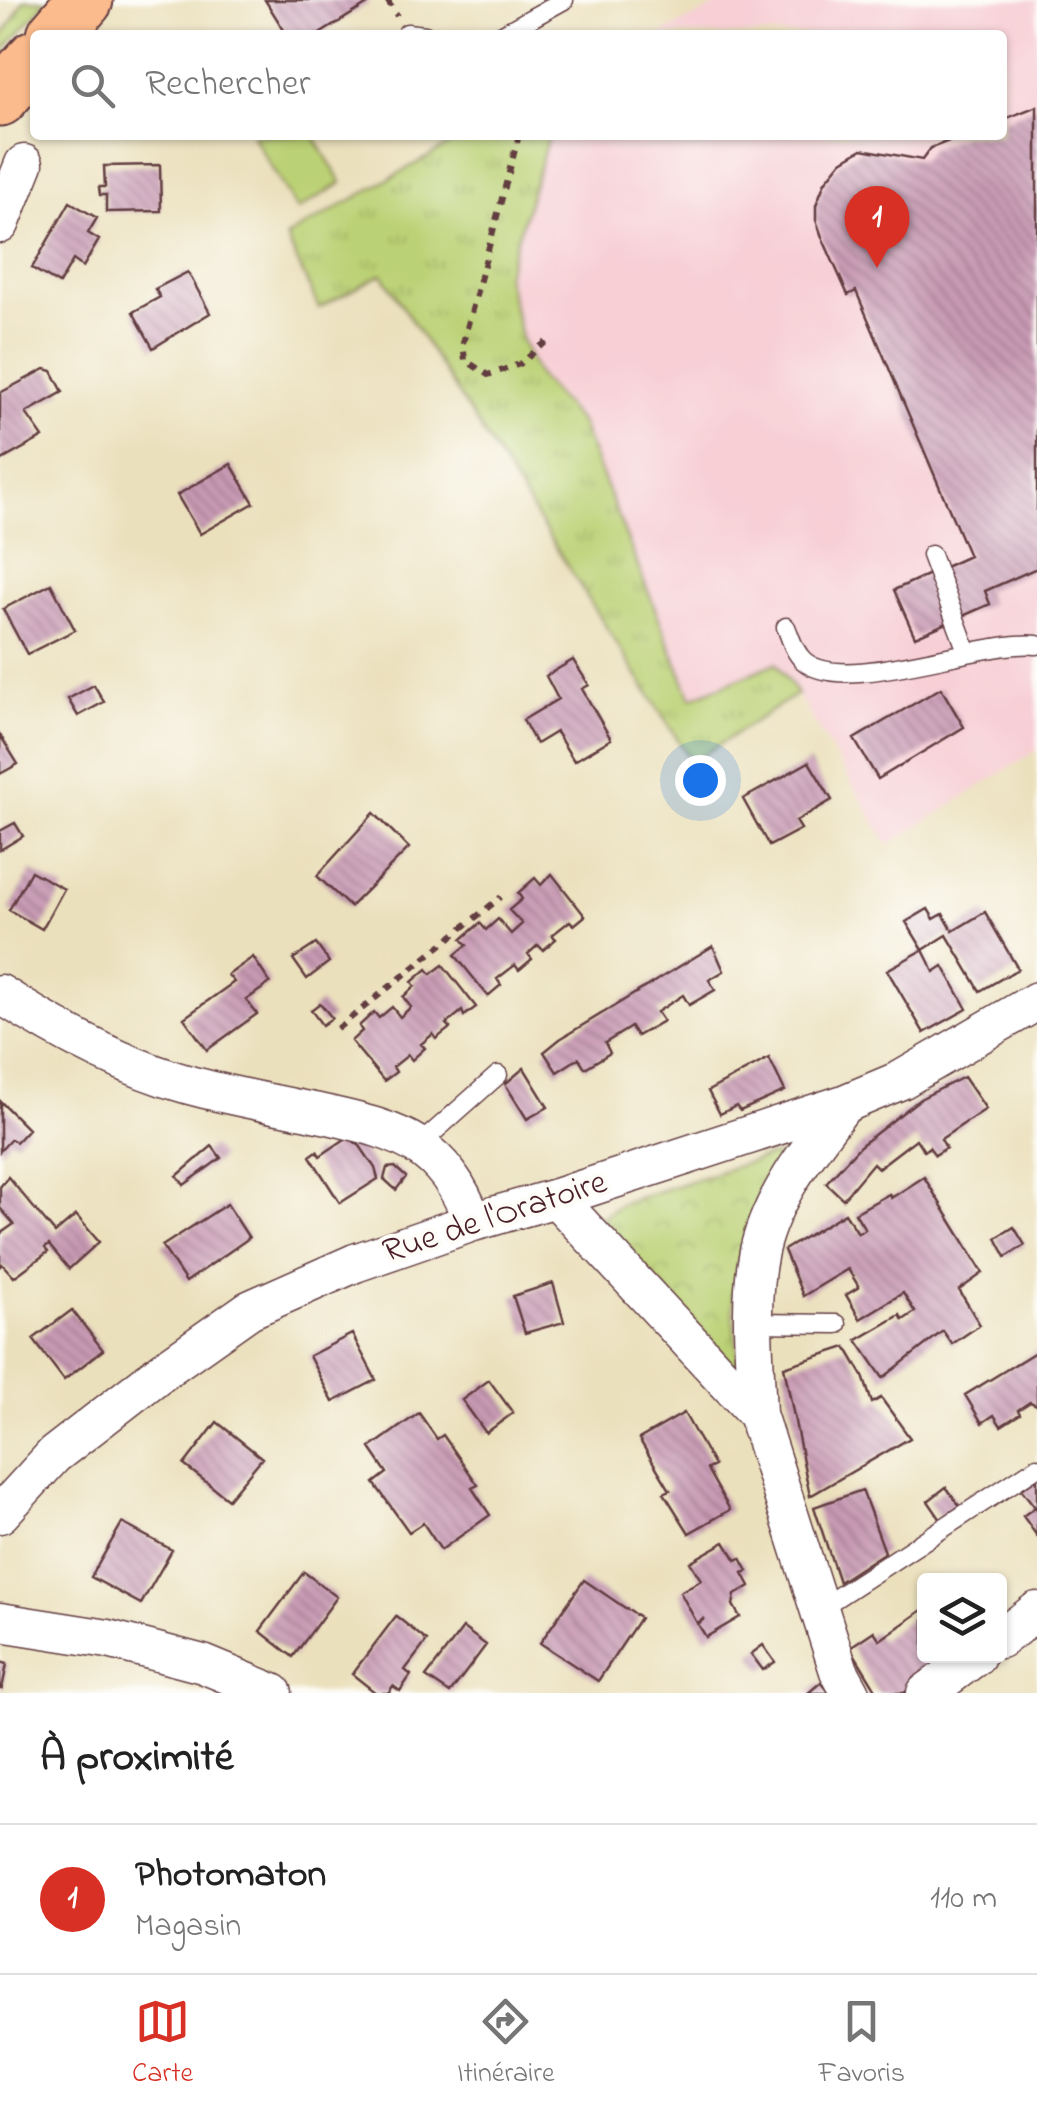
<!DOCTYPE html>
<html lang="fr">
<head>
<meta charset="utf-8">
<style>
	:root { --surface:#fff; --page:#f6f6f6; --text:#222; --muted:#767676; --line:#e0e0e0; --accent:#d93025 }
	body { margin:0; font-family:"Indie Flower",sans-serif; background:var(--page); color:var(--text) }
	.controls { position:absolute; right:30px; bottom:30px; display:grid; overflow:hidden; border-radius:10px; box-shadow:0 2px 8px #0004 }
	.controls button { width:90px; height:90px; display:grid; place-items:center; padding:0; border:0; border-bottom:2px solid var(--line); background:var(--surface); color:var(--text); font:50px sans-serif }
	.you { position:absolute; left:700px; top:780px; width:35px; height:35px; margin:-25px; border:8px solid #fff; border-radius:50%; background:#1a73e8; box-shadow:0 0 0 15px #1a73e833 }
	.badge { display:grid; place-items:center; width:65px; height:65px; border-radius:50%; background:var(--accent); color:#fff; font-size:32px; font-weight:700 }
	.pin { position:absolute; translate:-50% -82px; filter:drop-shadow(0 2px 5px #0008) }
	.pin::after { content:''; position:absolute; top:52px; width:35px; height:30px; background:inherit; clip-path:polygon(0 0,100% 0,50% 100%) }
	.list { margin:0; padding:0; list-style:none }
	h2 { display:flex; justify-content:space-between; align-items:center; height:130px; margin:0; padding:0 40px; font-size:42px }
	h2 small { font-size:32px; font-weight:400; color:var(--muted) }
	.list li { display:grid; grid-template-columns:65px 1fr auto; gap:30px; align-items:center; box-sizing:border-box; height:150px; padding:0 40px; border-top:2px solid var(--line) }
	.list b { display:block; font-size:38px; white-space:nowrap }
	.list p { margin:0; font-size:32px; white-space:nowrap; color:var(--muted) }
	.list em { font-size:32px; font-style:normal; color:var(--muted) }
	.icon { flex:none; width:55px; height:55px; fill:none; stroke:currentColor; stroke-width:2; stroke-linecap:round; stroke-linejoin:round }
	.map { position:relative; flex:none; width:1037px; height:1693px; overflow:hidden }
	.search { position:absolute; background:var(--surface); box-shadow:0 2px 8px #0004; left:30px; right:30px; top:30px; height:110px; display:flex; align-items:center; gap:25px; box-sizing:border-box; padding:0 35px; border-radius:10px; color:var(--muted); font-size:38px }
	.sheet { height:280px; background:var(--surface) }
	nav { display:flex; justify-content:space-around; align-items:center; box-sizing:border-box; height:140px; border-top:2px solid var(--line); background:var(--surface); font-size:28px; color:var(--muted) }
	nav a { display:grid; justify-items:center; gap:5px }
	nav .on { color:var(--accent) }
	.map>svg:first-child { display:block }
	.built { fill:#f7cfd5 }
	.grass { fill:url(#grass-tufts); stroke:#827850; stroke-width:2.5 }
	.park { fill:url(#park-crowns); stroke:#827850; stroke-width:2.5 }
	.garden { fill:#bbd175; stroke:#827850; stroke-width:2.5 }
	.building { fill:url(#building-back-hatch) }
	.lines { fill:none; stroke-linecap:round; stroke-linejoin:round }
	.service-casing { stroke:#623c41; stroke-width:21 }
	.minor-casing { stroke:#623c41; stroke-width:41 }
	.primary-casing { stroke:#623c41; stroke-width:59 }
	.path { stroke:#623c41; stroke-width:6; stroke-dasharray:8 8; stroke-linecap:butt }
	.service { stroke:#fff; stroke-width:18 }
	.minor { stroke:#fff; stroke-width:38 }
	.primary { stroke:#fbbb8c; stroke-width:55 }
	.labels { text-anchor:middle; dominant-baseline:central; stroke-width:8; stroke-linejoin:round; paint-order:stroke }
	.street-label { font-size:35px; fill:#4a1f2b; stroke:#fdfcf7 }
</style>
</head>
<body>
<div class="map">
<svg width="1037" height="1693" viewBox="0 0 1037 1693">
	<defs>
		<pattern id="grass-tufts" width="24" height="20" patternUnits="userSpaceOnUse" patternTransform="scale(2.5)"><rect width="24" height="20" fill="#bbd175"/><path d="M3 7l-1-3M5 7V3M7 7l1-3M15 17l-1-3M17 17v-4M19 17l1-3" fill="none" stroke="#a2b365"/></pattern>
		<pattern id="park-crowns" width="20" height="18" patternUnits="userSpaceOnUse" patternTransform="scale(2.5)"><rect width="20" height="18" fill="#bbd175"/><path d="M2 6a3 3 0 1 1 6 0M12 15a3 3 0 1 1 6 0" fill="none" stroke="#a2b365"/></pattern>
		<pattern id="building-back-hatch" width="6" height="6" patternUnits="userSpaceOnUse" patternTransform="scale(2.5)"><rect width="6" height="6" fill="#c89ab4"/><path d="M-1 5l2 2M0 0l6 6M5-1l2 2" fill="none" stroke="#a47d93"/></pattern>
	</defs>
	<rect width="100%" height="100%" fill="#fdfcf7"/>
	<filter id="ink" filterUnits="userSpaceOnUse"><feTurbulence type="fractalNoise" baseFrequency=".01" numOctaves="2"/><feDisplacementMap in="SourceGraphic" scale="20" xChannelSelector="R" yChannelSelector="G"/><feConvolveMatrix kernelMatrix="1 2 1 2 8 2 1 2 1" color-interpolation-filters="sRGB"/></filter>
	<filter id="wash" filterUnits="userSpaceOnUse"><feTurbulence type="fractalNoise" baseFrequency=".0048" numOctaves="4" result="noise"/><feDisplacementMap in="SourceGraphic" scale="40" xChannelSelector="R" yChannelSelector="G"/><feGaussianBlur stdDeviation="2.25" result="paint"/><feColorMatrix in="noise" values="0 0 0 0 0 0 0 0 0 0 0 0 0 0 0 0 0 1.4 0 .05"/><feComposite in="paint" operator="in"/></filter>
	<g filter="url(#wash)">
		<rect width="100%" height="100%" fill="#ebe0bc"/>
		<path class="built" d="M 729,0 L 1037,0 L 1037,750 L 889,845 L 797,694 L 692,762 L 382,274 L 319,308 L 286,237 L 467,135 L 1002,135 L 1002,35 L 658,35 Z"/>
		<path class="grass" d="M 24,0 L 47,0 L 0,55 L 0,41 Z
			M 467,135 L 549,135 L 506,275 L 522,341 L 538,376 L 580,422 L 691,698 L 776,663 L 797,694 L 692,762 L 382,274 L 319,308 L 286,237 Z"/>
		<path class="park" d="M 769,1156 L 784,1156 C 761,1204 735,1248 733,1302 C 732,1326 740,1349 739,1372 L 601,1218 L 622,1203 Z"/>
		<path class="garden" d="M 252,135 L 313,135 L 342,183 L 297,210 Z"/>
		<g id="blocks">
			<path class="building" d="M 265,0 L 367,0 L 369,3 L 318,35 L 287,35 Z
				M 1037,106 L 1037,568 L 985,591 L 990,604 L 915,637 L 894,590 L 969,556 L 856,291 L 848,295 L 822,237 L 816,220 L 816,205 L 825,182 L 842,161 L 862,149 L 922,160 L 931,148 L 964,135 L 1002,135 L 1002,120 Z
				M 160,165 L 161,211 L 106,212 L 106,195 L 100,195 L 99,187 L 105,187 L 104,166 Z
				M 70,202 L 97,218 L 88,233 L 99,240 L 83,267 L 73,260 L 59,284 L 32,268 Z
				M 188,272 L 210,313 L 153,348 L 133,312 L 160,297 L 155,289 Z
				M 45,369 L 52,371 L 63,392 L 26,413 L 43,437 L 0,461 L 0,393 Z
				M 231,464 L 254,503 L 200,534 L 177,495 Z
				M 51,584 L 75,630 L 27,654 L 3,609 Z
				M 573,660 L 589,685 L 582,689 L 611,739 L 574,761 L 556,732 L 536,744 L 523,720 L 558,699 L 546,676 Z
				M 94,685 L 104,702 L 78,716 L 68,699 Z
				M 941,688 L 964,727 L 878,779 L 854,739 Z
				M 0,735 L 18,764 L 0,774 Z
				M 809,762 L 832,800 L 796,821 L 801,829 L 769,846 L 743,799 Z
				M 374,813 L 409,848 L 350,907 L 317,876 Z
				M 15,823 L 23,836 L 0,850 L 0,831 Z
				M 31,871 L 64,889 L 42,929 L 9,910 Z
				M 552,874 L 585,916 L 574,925 L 570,921 L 552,935 L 556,939 L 543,950 L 538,945 L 528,954 L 532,959 L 519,970 L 515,965 L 497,979 L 501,985 L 488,996 L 455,955 L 467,945 L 462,939 L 480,923 L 486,930 L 498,919 L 511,934 L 522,924 L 509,910 L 522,899 L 518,893 L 535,878 L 541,885 Z
				M 928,909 L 934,919 L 943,914 L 953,931 L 985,912 L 1018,969 L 980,991 L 947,935 L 923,950 L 906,922 Z
				M 316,944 L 329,962 L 307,979 L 293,959 Z
				M 713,946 L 724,971 L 709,980 L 715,990 L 689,1005 L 683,995 L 657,1012 L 663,1021 L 637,1036 L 631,1027 L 605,1043 L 610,1053 L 585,1068 L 579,1058 L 557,1072 L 544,1052 L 560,1039 Z
				M 923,950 L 934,972 L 943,966 L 967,1009 L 924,1033 L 887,970 Z
				M 253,957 L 270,983 L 246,1000 L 257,1014 L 207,1050 L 184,1018 L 234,982 L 228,975 Z
				M 443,965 L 476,1007 L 464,1016 L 462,1011 L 446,1024 L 450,1028 L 436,1039 L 433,1034 L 421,1044 L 425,1048 L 412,1060 L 408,1055 L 393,1067 L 396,1072 L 384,1081 L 351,1041 L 362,1031 L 359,1026 L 374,1012 L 379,1018 L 392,1007 L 400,1017 L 411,1007 L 403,997 L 415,986 L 412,982 L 427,969 L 431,974 Z
				M 320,1003 L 332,1018 L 322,1025 L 311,1010 Z
				M 769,1058 L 785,1091 L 740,1111 L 736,1106 L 720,1114 L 708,1091 Z
				M 524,1068 L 548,1107 L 527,1119 L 505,1084 Z
				M 964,1077 L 986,1109 L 941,1139 L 946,1148 L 935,1155 L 929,1147 L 924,1151 L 916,1139 L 878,1168 L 873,1163 L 843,1199 L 826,1183 L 860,1146 L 920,1099 Z
				M 0,1101 L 28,1129 L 16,1142 L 11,1139 L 0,1151 Z
				M 348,1137 L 360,1146 L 375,1168 L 378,1179 L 340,1203 L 310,1156 L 317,1151 L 320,1156 Z
				M 212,1146 L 221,1158 L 184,1185 L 177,1176 Z
				M 395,1167 L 406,1177 L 396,1190 L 384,1179 L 387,1168 Z
				M 8,1177 L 55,1233 L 76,1215 L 99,1242 L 69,1269 L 49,1245 L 45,1248 L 48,1252 L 14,1277 L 2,1264 L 0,1266 L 0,1234 L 14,1224 L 0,1208 L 0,1187 Z
				M 924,1177 L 983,1273 L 959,1290 L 980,1325 L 952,1344 L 943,1331 L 883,1378 L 857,1340 L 900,1315 L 903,1320 L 915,1312 L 903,1293 L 860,1319 L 846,1295 L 859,1287 L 848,1269 L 803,1296 L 784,1250 L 845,1213 L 858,1233 L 865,1229 L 855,1213 L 889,1194 L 891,1198 Z
				M 227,1204 L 249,1238 L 186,1282 L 162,1246 Z
				M 1014,1227 L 1025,1245 L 1006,1257 L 996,1238 Z
				M 553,1283 L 564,1322 L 525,1333 L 513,1296 Z
				M 72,1310 L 103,1350 L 64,1380 L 33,1339 Z
				M 352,1334 L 376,1380 L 333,1402 L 309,1356 Z
				M 846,1347 L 863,1376 L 872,1403 L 881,1398 L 910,1438 L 810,1496 L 784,1367 Z
				M 1037,1351 L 1037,1405 L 1030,1402 L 1018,1410 L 1020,1414 L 1001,1426 L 994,1415 L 982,1423 L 965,1395 Z
				M 489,1380 L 513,1413 L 486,1433 L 462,1400 Z
				M 419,1413 L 437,1439 L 443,1435 L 478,1485 L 472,1488 L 490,1515 L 441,1550 L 423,1523 L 409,1532 L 374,1483 L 387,1473 L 370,1448 Z
				M 684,1413 L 714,1466 L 707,1469 L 730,1510 L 689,1533 L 664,1493 L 670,1490 L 639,1439 Z
				M 217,1422 L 262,1458 L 228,1499 L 184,1465 Z
				M 1037,1478 L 1037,1536 L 1023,1516 L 1035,1507 L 1021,1489 Z
				M 946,1487 L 960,1506 L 941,1520 L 928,1501 Z
				M 862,1490 L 885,1552 L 839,1582 L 814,1507 Z
				M 122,1523 L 172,1550 L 141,1604 L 91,1577 Z
				M 725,1542 L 736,1560 L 741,1558 L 748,1571 L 743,1573 L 750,1586 L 735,1595 L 733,1605 L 740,1617 L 706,1637 L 698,1624 L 705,1618 L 697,1623 L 680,1592 L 701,1580 L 690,1562 Z
				M 304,1572 L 337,1597 L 293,1657 L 260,1631 Z
				M 584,1580 L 640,1618 L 598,1681 L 540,1643 Z
				M 924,1609 L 924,1656 L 957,1656 L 904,1693 L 878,1693 L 850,1647 L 874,1631 L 880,1640 Z
				M 396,1616 L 427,1641 L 405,1670 L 411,1675 L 400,1691 L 393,1686 L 388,1693 L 376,1693 L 352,1674 Z
				M 463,1628 L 486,1645 L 450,1693 L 426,1677 Z
				M 763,1645 L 775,1662 L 763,1670 L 751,1654 Z
				M 0,1662 L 7,1664 L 2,1689 L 0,1689 Z
				M 821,1682 L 830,1693 L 808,1693 L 820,1683 Z"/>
		</g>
	</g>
	<g filter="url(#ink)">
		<use href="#blocks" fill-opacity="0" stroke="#623c41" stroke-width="2.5"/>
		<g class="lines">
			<defs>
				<path id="service" d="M 407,33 L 425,35
					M 501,35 L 564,0
					M 931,555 L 967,651
					M 786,627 C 791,639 794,652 804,661 C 844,696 981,639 1037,645
					M 419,1145 L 498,1075
					M 753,1323 L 837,1324
					M 819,1609 L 1037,1467"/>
				<path id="minor" d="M 0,224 L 24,164
					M 0,994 C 56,1030 121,1066 186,1084 C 232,1097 281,1105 328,1115 C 403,1132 444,1145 473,1222
					M 556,1198 L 757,1414 C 755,1360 748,1304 759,1251 C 771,1197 811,1147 844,1104
					M 757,1414 L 839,1671 L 851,1693
					M 0,1514 L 54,1455 L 161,1372 L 249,1310 L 355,1263 L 473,1222 L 556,1198 L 844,1104 L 901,1080 L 1037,1001
					M 0,1622 L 108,1639 L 203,1664 L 273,1693
					M 1000,1639 L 1037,1611
					M 926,1693 L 976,1656"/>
				<path id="primary" d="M 55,35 L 85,0
					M 0,98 L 35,58"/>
			</defs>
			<use href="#service" class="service-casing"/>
			<use href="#minor" class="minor-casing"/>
			<use href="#primary" class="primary-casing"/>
			<path class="path" d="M 387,0 L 397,16
				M 519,135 L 463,343 L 465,360 L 488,375 L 520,364 L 546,342
				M 337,1029 L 501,897"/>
			<use href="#service" class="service"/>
			<use href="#minor" class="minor"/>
			<use href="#primary" class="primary"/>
		</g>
	</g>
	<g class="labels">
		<g class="street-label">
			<text transform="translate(495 1218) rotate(-18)">Rue de l'Oratoire</text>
		</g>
	</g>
</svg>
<div class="controls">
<button><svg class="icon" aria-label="layers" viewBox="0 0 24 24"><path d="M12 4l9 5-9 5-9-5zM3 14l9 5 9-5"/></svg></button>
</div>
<div class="you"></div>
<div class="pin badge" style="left:877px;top:268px">1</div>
<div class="search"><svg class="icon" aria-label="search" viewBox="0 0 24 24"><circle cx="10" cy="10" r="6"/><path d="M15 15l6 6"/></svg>Rechercher</div>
</div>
<section class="sheet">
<h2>À proximité<small></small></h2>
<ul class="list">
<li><span class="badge">1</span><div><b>Photomaton</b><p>Magasin</p></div><em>110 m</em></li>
</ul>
</section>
<nav>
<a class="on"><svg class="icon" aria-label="map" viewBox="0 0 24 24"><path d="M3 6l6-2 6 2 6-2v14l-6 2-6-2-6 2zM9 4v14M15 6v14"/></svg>Carte</a>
<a><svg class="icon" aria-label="directions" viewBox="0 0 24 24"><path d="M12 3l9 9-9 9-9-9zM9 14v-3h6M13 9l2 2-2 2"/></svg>Itinéraire</a>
<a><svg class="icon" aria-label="saved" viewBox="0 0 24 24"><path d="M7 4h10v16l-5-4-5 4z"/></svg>Favoris</a>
</nav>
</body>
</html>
